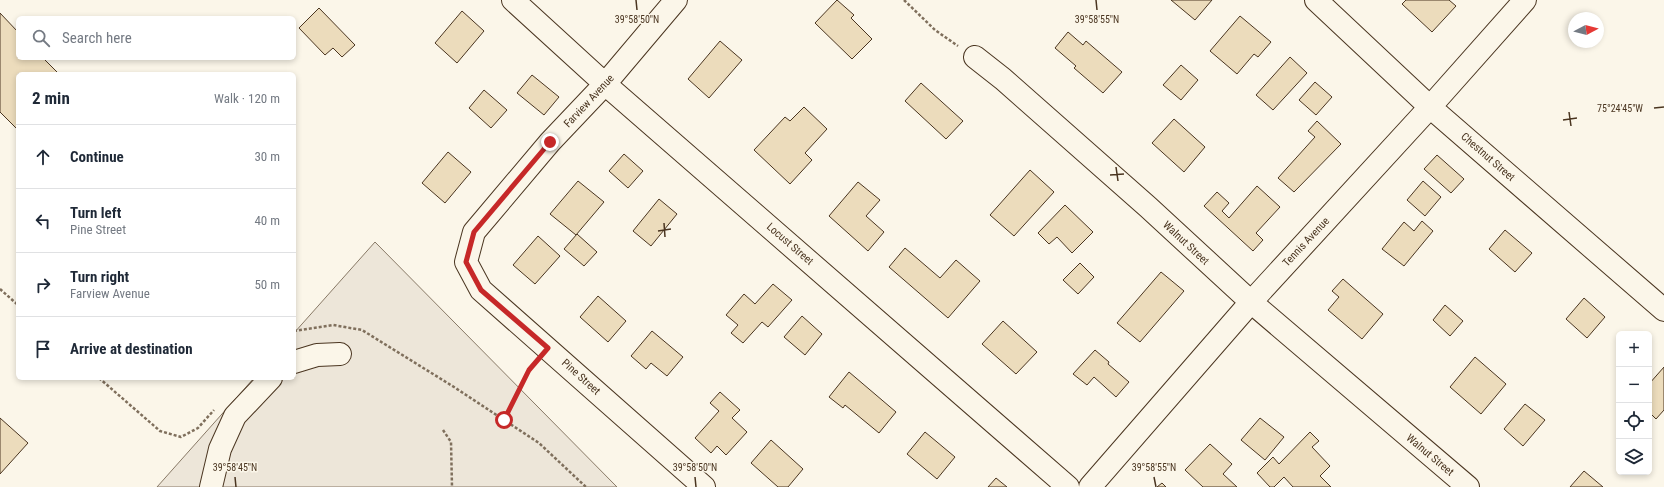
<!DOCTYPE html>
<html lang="en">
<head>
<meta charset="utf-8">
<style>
	:root { --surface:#fff; --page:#f2f2f3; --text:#1f2937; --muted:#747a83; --line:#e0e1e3 }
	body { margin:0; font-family:"Roboto Condensed",sans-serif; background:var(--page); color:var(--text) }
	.controls { position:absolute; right:12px; bottom:12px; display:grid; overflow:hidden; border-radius:6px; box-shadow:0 2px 6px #0003 }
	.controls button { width:36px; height:36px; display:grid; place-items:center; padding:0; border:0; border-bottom:1px solid var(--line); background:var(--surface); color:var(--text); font:20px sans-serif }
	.compass { position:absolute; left:1568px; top:12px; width:36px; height:36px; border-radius:50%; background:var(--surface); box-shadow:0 2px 6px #0003; rotate:83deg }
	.stop { position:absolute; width:12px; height:12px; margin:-9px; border:3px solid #c62828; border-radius:50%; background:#fff }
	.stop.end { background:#c62828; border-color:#fff; box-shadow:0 1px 4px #0008 }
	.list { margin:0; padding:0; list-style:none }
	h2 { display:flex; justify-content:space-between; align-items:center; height:52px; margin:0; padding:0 16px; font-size:17px }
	h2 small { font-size:13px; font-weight:400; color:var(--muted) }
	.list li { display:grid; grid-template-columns:26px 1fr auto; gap:12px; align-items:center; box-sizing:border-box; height:64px; padding:0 16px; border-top:1px solid var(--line) }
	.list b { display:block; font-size:15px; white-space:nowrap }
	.list p { margin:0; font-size:13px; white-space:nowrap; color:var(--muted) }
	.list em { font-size:13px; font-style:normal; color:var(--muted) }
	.icon { flex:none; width:22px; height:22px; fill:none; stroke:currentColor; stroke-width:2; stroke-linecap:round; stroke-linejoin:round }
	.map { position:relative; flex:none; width:1664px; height:487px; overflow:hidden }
	.search { position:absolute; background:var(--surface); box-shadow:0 2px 6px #0003; left:16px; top:16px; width:280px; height:44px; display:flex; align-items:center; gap:10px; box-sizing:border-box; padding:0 14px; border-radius:6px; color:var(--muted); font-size:15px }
	.panel { position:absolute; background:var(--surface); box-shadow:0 2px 6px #0003; left:16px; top:72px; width:280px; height:308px; border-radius:6px }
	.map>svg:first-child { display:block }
	.green { fill:#ede6d9; stroke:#887966 }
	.building { fill:#ecdcbc; stroke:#4a3520 }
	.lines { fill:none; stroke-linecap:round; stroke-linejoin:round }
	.minor-casing { stroke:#4a3520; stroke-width:24 }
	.path { stroke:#7f6f5c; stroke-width:2.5; stroke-dasharray:3 2; stroke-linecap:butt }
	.minor { stroke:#fbf6e9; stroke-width:22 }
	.route { stroke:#c62828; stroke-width:5 }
	.ticks { fill:none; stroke:#4a3520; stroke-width:1.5 }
	.labels { text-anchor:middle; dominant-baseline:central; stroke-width:3; stroke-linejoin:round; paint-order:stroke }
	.street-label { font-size:11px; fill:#4a3520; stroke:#fbf6e9 }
	.ticks-label { font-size:10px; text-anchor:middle; fill:#4a3520; stroke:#fbf6e9; stroke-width:3; stroke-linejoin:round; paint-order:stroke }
</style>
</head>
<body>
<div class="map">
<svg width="1664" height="487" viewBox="0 0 1664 487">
	<rect width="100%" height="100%" fill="#fbf6e9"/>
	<path class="green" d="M 375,242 L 617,487 L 157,487 L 254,378 L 294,378 L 294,333 Z"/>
	<path class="building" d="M 837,0 L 854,15 L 851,18 L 872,39 L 852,59 L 815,23 Z
		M 1171,0 L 1212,0 L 1195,20 Z
		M 1406,0 L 1449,0 L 1456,6 L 1432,32 L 1402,4 Z
		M 319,8 L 355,45 L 342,57 L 333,48 L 325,55 L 299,28 Z
		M 462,11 L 484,31 L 457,63 L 435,43 Z
		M 0,13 L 18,32 L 18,58 L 43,58 L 59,74 L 18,74 L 18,130 L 0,112 Z
		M 1240,16 L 1271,42 L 1258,57 L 1254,54 L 1237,74 L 1210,51 Z
		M 1068,32 L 1083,45 L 1086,41 L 1122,72 L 1103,93 L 1074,68 L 1076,66 L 1055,48 Z
		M 720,41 L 742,60 L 709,98 L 688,79 Z
		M 1290,57 L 1307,73 L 1273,110 L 1256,95 Z
		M 1181,65 L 1198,80 L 1181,100 L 1163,85 Z
		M 532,75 L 559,97 L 544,115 L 517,93 Z
		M 1315,82 L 1332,97 L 1316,115 L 1299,100 Z
		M 921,83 L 963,121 L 946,139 L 905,101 Z
		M 484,90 L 507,110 L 491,128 L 469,108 Z
		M 804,107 L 827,129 L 805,153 L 812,160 L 790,184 L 754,150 L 785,117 L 790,121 Z
		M 1174,119 L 1205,147 L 1184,172 L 1152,143 Z
		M 1317,121 L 1341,144 L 1294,192 L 1278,178 L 1315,137 L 1308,131 Z
		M 448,152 L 471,172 L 445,203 L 422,183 Z
		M 624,154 L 643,171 L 628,188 L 609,171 Z
		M 1437,155 L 1464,179 L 1451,193 L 1424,169 Z
		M 1030,170 L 1054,192 L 1014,236 L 990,215 Z
		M 578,181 L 604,202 L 576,235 L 550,214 Z
		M 1423,181 L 1441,197 L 1425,216 L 1407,200 Z
		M 858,182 L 880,200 L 866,216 L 884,232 L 868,251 L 829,216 Z
		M 1257,186 L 1280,207 L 1256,233 L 1263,240 L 1253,251 L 1204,206 L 1217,192 L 1229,203 L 1222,211 L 1229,218 Z
		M 659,199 L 677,214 L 651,246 L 633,231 Z
		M 1065,205 L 1093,232 L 1072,253 L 1057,237 L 1049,244 L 1038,233 Z
		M 1422,221 L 1433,231 L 1404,266 L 1382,249 L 1404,222 L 1414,231 Z
		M 1505,230 L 1532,253 L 1515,272 L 1489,249 Z
		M 577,234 L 597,252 L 584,266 L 564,249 Z
		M 538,236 L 560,256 L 535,284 L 513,265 Z
		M 905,248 L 940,278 L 956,260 L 980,281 L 948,318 L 889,267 Z
		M 1080,263 L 1094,277 L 1078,294 L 1063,280 Z
		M 1161,272 L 1184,291 L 1140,342 L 1117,323 Z
		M 1343,279 L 1383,314 L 1362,339 L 1328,310 L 1339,297 L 1332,291 Z
		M 773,284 L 792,300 L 768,327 L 762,322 L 743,343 L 731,333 L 738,325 L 726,315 L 744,294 L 755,304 Z
		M 598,296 L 626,321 L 608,342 L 580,317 Z
		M 1584,298 L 1605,317 L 1587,338 L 1566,319 Z
		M 1445,305 L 1463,321 L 1450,336 L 1433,320 Z
		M 802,316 L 822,334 L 805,355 L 784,337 Z
		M 1003,321 L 1037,352 L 1016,374 L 982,344 Z
		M 652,331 L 683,357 L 667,376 L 651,363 L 646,369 L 631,356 Z
		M 1095,350 L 1109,362 L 1108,364 L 1129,382 L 1116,397 L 1094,377 L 1087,385 L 1073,374 Z
		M 1475,357 L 1506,384 L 1481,414 L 1450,387 Z
		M 1664,367 L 1664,410 L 1656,419 L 1649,412 L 1649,384 Z
		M 849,372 L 896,412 L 879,433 L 845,405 L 843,408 L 829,397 Z
		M 720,392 L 740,410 L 732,418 L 747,432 L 726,455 L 717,446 L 711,453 L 695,438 L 719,411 L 710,403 Z
		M 1525,404 L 1545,420 L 1523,446 L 1504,429 Z
		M 0,418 L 28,443 L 0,474 Z
		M 1260,418 L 1284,437 L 1265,460 L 1241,440 Z
		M 925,432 L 955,457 L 937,479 L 907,454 Z
		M 1310,432 L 1319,441 L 1312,447 L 1330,466 L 1320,476 L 1331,487 L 1293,487 L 1284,477 L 1274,487 L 1270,487 L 1257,473 L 1273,457 L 1279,464 Z
		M 771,440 L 803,469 L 788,487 L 778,487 L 751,463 Z
		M 1210,444 L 1232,464 L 1223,474 L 1237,487 L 1203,487 L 1185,470 Z
		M 1584,471 L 1603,487 L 1570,487 Z
		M 996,478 L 1007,487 L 988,487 Z
		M 1162,483 L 1166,487 L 1157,487 Z"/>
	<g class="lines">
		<defs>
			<path id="minor" d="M 513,0 L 605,84 L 1068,487
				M 676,0 L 605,84 L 550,142 L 474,232 L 466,262 L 481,290 L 704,487
				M 1316,0 L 1430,107 L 1664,310
				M 975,57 L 1003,79 L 1148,207 L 1251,302 L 1468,487
				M 294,362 L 317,355 L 340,354
				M 211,487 L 220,449 L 235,416 L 271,378
				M 1090,487 L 1251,302 L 1430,107 L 1525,0"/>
		</defs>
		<use href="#minor" class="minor-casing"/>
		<path class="path" d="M 904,0 L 935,30 L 958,46
			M 0,289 L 18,305
			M 294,331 L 333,325 L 362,330 L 454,387 L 539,443 L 586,487
			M 99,378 L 160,431 L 181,437 L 198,428 L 214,410
			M 504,420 L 529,370 L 533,365
			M 443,430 L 451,442 L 452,487"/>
		<use href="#minor" class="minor"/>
	</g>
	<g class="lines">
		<path class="route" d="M 504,420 L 529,370 L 548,348 L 481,290 L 466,262 L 474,232 L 550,142"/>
	</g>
	<path class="ticks" d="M 636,0 L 637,10M 1096,0 L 1097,10M 1654,108 L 1664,107M 1569,112 L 1571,126M 1563,120 L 1577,118M 1116,167 L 1118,181M 1110,175 L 1124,174M 664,223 L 665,237M 658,231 L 671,229M 235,477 L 236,487M 695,477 L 696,487M 1154,477 L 1156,487"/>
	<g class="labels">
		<g class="street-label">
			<text transform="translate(589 101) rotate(-47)">Farview Avenue</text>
			<text transform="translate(1488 157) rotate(41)">Chestnut Street</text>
			<text transform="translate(1306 242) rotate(-47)">Tennis Avenue</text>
			<text transform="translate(1186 243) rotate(43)">Walnut Street</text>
			<text transform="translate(790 244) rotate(41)">Locust Street</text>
			<text transform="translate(581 377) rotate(42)">Pine Street</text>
			<text transform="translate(1430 455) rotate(40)">Walnut Street</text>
		</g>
	</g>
	<g class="ticks-label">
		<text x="637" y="23">39°58'50"N</text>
		<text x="1097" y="23">39°58'55"N</text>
		<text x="1620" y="112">75°24'45"W</text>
		<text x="235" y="471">39°58'45"N</text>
		<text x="695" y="471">39°58'50"N</text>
		<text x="1154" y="471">39°58'55"N</text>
	</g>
</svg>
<div class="controls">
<button>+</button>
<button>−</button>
<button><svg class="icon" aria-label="locate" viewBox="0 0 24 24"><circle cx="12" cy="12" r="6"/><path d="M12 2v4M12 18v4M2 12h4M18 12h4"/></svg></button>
<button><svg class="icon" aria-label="layers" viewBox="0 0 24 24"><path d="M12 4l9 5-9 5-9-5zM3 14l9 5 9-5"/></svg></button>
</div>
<svg class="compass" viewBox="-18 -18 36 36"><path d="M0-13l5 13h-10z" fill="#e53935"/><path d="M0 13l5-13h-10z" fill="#747a83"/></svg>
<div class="stop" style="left:504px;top:420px"></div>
<div class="stop end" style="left:550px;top:142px"></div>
<div class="search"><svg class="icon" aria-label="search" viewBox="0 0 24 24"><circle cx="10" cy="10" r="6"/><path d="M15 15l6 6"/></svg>Search here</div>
<section class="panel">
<h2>2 min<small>Walk · 120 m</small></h2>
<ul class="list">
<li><svg class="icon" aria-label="ahead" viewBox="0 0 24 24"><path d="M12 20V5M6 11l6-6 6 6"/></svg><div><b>Continue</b></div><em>30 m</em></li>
<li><svg class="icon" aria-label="left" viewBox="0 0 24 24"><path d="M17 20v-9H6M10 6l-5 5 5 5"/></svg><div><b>Turn left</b><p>Pine Street</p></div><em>40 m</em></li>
<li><svg class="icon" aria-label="right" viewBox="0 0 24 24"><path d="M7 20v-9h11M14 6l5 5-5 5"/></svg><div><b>Turn right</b><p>Farview Avenue</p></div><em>50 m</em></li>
<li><svg class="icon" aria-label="arrive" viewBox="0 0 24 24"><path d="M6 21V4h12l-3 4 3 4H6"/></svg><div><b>Arrive at destination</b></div></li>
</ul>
</section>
</div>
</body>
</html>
